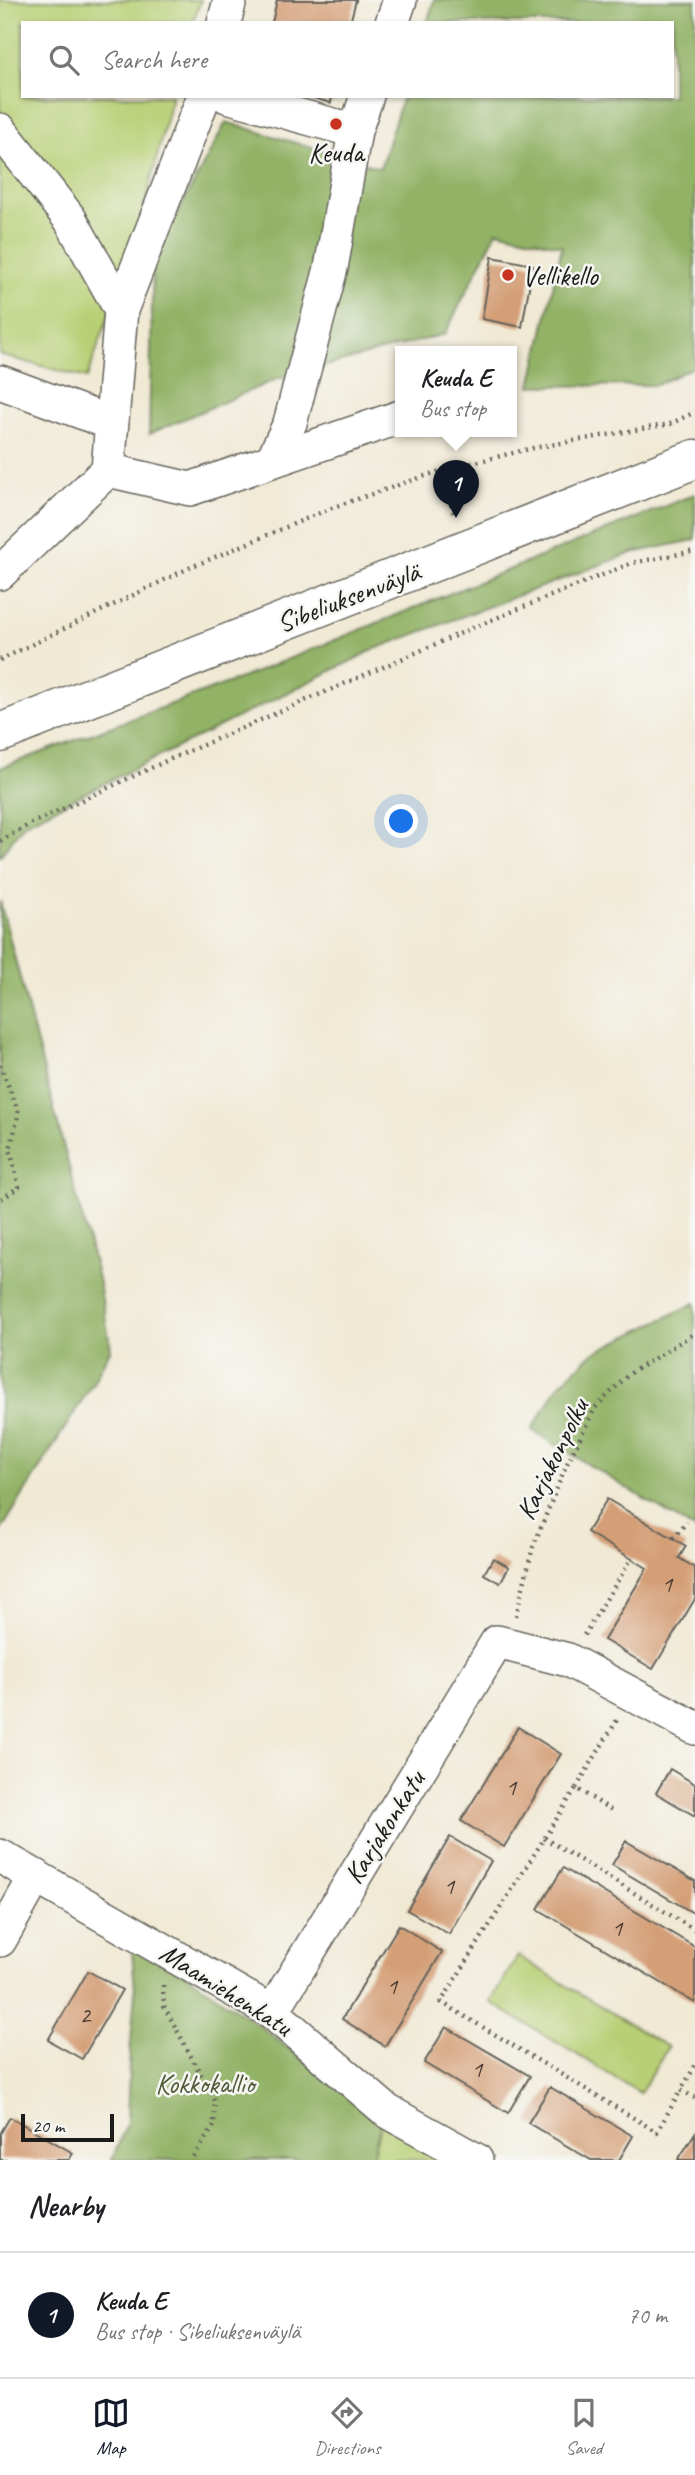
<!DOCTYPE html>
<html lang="en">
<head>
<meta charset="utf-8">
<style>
	:root { --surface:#fff; --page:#f6f6f6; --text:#202124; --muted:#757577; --line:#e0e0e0; --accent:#111827 }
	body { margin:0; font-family:Caveat,sans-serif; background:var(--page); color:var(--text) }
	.scale { position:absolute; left:21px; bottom:18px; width:93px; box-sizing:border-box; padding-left:7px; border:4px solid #1c1c1c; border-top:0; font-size:19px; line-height:24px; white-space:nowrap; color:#1c1c1c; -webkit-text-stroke:5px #f6f6f2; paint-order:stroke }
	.you { position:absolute; left:402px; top:822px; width:24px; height:24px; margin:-18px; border:5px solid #fff; border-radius:50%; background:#1a73e8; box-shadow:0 0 0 10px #1a73e833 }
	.badge { display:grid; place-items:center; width:46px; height:46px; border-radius:50%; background:var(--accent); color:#fff; font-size:23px; font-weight:700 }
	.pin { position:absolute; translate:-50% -58px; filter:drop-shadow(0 2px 4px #0008) }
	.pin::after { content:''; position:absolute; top:37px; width:24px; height:21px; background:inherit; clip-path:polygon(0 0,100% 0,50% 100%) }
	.popup { position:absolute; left:395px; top:346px; width:122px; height:91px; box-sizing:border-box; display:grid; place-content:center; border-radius:0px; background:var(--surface); filter:drop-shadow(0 2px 5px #0005); font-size:23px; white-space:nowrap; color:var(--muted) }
	.popup b { font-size:26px; color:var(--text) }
	.popup::after { content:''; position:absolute; left:50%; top:100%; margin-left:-14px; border:14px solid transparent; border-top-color:var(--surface) }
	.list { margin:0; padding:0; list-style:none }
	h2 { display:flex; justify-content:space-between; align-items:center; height:91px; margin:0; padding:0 28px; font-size:30px }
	h2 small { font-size:23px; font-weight:400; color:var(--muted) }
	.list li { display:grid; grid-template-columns:46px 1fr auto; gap:21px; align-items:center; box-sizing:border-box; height:126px; padding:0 28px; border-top:2px solid var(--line) }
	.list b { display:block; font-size:26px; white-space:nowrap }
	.list p { margin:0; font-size:23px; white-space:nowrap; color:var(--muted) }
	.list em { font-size:23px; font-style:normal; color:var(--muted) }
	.icon { flex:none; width:38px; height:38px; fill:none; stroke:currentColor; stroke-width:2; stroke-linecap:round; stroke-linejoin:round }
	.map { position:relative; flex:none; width:695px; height:2160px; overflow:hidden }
	.search { position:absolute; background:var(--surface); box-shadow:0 2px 5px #0004; left:21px; right:21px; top:21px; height:77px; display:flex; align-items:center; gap:18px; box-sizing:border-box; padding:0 24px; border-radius:0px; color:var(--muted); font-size:26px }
	.sheet { height:217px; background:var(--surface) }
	nav { display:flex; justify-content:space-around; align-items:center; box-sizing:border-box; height:98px; border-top:2px solid var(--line); background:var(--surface); font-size:19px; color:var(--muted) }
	nav a { display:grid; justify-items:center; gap:4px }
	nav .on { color:var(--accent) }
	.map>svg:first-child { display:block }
	.green { fill:#b8cf74; stroke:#6a7648; stroke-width:2 }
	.forest { fill:#92b266; stroke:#576741; stroke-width:2 }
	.building { fill:#d49e76 }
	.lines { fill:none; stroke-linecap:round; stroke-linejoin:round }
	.minor-casing { stroke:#66645c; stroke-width:36 }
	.major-casing { stroke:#66645c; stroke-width:41 }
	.path { stroke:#66645c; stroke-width:4.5; stroke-dasharray:2 5; stroke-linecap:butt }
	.minor { stroke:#fff; stroke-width:33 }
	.major { stroke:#fff; stroke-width:38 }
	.poi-dot { fill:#c8321e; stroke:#f6f6f2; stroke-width:2.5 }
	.labels { text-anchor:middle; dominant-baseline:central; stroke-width:5; stroke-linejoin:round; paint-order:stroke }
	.number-label { font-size:24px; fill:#4a3c32 }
	.poi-label { font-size:28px; fill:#1c1c1c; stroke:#f6f6f2 }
	.street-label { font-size:28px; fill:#1c1c1c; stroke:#f6f6f2 }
	.park-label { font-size:28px; fill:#535b3b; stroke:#f6f6f2 }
</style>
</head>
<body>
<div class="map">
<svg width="695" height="2160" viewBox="0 0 695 2160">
	<rect width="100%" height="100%" fill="#f6f6f2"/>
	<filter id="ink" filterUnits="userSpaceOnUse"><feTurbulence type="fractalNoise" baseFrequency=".0143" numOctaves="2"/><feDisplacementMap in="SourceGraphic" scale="14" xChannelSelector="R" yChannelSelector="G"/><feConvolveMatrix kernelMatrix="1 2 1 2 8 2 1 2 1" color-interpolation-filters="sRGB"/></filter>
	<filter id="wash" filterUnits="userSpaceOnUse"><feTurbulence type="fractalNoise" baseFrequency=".00686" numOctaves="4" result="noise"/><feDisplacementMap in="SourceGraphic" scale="28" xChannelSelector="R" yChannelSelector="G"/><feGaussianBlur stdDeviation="1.57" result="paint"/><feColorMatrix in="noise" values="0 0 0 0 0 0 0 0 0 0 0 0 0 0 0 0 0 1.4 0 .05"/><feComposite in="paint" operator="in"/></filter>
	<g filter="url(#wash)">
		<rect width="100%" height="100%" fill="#f0e9d4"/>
		<path class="green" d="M 0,0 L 201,0 L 192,23 L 23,23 L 23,96 L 172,96 L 140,225 L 87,378 L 0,355 Z
			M 518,1956 L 668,2047 L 640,2093 L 490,2002 Z
			M 381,2122 L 448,2160 L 371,2160 Z"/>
		<path class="forest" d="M 434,0 L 695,0 L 695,366 L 657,385 L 531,386 L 562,246 L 497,231 L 445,334 L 277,379 L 149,434 L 153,260 L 226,122 L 380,168 L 403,96 L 672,96 L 672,23 L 427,23 Z
			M 695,494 L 695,540 L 632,553 L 375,649 L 25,823 L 0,856 L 0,768 L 244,677 Z
			M 0,901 L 98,1279 L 111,1348 L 94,1381 L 0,1532 Z
			M 695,1303 L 695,1530 L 532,1430 L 559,1385 L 593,1353 Z
			M 131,1937 L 260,2026 L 381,2122 L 371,2160 L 112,2160 L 127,2123 L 129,2065 L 135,1992 Z"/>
		<g id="blocks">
			<path class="building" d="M 277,0 L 356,0 L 350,23 L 272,23 Z
				M 306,96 L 332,96 L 331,103 Z
				M 492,257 L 533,265 L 522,327 L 482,319 Z
				M 607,1499 L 686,1546 L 679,1558 L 695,1568 L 695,1599 L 653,1669 L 604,1640 L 647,1568 L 587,1532 Z
				M 493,1558 L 509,1567 L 500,1583 L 484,1574 Z
				M 518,1727 L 561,1754 L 504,1847 L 461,1821 Z
				M 670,1769 L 695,1784 L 695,1816 L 656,1793 Z
				M 450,1837 L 491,1861 L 449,1934 L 407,1910 Z
				M 626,1841 L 695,1881 L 695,1914 L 612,1865 Z
				M 563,1868 L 695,1947 L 695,2003 L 538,1909 Z
				M 399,1925 L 442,1952 L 385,2046 L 342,2019 Z
				M 88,1971 L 122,1990 L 82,2059 L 48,2040 Z
				M 446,2027 L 530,2076 L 508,2113 L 424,2063 Z
				M 550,2087 L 633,2136 L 619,2160 L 591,2160 L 528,2123 Z
				M 10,2117 L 73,2153 L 69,2160 L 0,2160 L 0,2134 Z
				M 695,2133 L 695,2160 L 678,2160 Z"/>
		</g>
	</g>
	<g filter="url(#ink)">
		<use href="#blocks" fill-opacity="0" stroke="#66645c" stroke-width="2"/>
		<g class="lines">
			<defs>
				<path id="minor" d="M 224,23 L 230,0
					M 392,23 L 400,0
					M 227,96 L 355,131
					M 0,130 L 70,219 L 121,310 L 108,470 L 0,573
					M 121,310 L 204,96
					M 0,382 L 111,423
					M 272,461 L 290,423 L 331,268 L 355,131 L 367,96
					M 108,470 L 190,489 L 400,417
					M 0,1856 L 272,2012 L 387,2111 L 476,2160
					M 0,1940 L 36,1876
					M 272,2012 L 497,1642 L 568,1660 L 695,1728"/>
				<path id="major" d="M 0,733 L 695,459"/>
			</defs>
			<use href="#minor" class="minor-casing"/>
			<use href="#major" class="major-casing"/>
			<path class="path" d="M 440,471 L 455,517
				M 0,660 L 189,568 L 334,507 L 440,471 L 533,448 L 670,424 L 695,412
				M 0,841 L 32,823 L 166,761 L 489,621 L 632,563 L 695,551
				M 0,1065 L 19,1113 L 10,1149 L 19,1187 L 0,1200
				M 673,1538 L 687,1522
				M 516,1616 L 533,1547 L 565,1468 L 595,1408 L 629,1374 L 695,1333
				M 584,1635 L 632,1558
				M 576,1788 L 617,1720
				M 611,1810 L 576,1788 L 441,2002 L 657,2132 L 681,2090
				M 544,1838 L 695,1930
				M 163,1985 L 164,2006 L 215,2101 L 214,2126 L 191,2160
				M 695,2066 L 681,2090 L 695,2098"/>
			<use href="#minor" class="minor"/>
			<use href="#major" class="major"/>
		</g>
	</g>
	<g class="poi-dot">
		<circle cx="336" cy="124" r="7"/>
		<circle cx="508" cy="275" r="7"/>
	</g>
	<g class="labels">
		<g class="number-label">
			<text x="667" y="1584">1</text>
			<text x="511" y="1787">1</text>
			<text x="449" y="1886">1</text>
			<text x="617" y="1928">1</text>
			<text x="392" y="1986">1</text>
			<text x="85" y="2015">2</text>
			<text x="477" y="2069">1</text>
		</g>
		<g class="poi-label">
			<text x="336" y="152">Keuda</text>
			<text x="522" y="275" text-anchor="start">Vellikello</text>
		</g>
		<g class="street-label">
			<text transform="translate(348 597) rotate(-21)">Sibeliuksenväylä</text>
			<text transform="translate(552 1459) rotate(-64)">Karjakonpolku</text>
			<text transform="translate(384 1827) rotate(-58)">Karjakonkatu</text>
			<text transform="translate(226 1989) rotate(32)">Maamiehenkatu</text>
		</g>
		<g class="park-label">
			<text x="205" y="2083">Kokkokallio</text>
		</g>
	</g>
</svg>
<div class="scale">20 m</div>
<div class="you"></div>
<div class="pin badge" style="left:456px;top:518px">1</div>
<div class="popup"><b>Keuda E</b>Bus stop</div>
<div class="search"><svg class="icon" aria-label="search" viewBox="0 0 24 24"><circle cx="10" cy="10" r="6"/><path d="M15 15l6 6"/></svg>Search here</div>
</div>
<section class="sheet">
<h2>Nearby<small></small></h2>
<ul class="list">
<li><span class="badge">1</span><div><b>Keuda E</b><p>Bus stop · Sibeliuksenväylä</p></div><em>70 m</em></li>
</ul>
</section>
<nav>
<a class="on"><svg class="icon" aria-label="map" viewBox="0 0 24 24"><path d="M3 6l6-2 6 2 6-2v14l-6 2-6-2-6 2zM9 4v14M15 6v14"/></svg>Map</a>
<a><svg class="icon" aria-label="directions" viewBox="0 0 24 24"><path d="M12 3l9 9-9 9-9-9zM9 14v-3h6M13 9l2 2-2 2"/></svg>Directions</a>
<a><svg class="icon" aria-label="saved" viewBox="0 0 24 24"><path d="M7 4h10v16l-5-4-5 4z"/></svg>Saved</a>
</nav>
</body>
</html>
